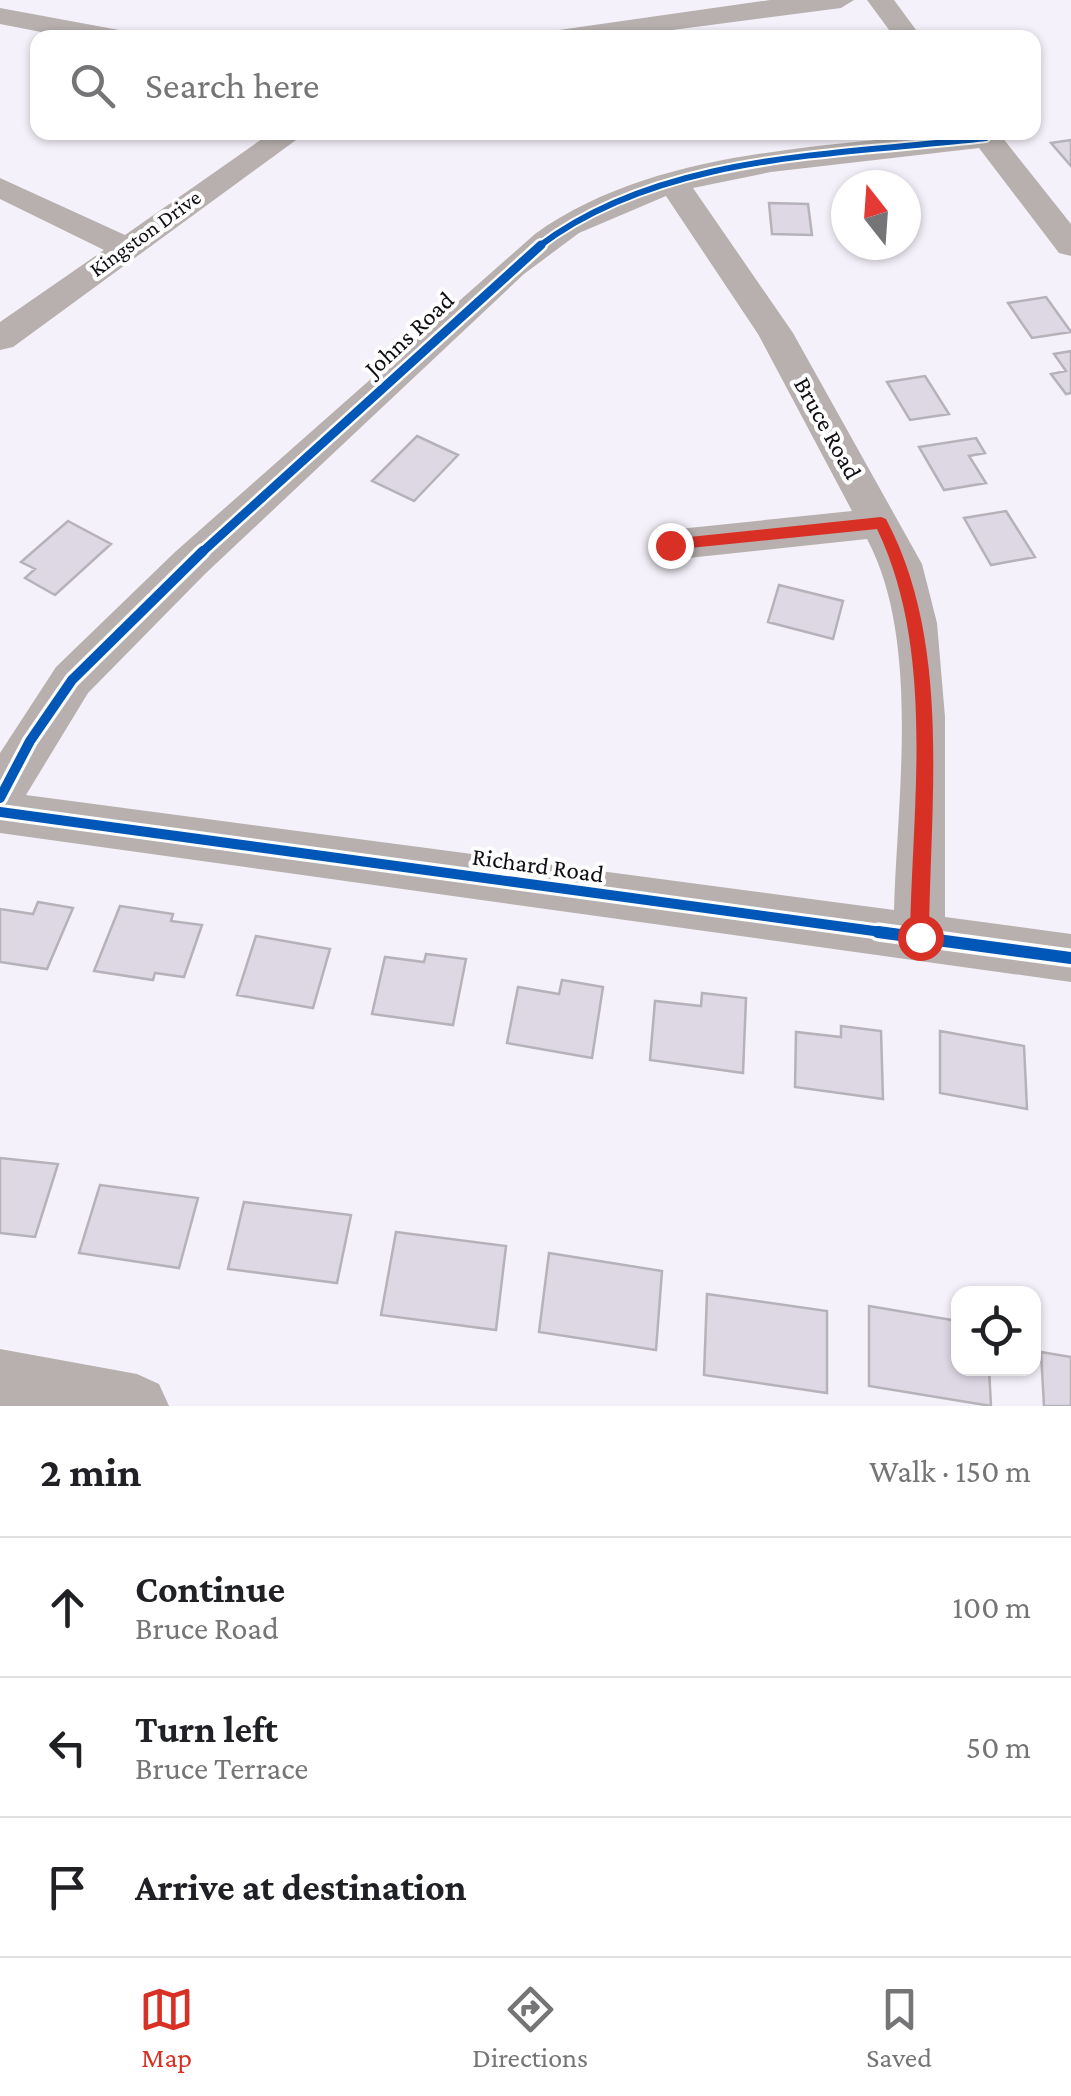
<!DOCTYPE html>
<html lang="en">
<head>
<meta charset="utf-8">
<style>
	:root { --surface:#fff; --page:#f6f6f6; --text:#202124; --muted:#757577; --line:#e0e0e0; --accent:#d93025 }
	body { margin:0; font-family:"Crimson Pro",serif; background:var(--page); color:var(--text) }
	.controls { position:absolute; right:30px; bottom:30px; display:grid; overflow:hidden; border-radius:20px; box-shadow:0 2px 8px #0004 }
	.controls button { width:90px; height:90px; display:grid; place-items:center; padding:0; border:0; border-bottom:2px solid var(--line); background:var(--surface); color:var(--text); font:50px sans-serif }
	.compass { position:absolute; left:831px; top:170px; width:90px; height:90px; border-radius:50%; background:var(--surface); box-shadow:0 2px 8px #0004; rotate:343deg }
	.stop { position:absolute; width:30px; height:30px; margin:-22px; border:8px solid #d93025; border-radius:50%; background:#fff }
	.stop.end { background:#d93025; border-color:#fff; box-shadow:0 2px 10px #0008 }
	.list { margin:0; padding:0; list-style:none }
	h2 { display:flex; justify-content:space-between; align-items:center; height:130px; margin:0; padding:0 40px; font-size:42px }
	h2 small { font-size:32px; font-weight:400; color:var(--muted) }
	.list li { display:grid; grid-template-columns:65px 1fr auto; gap:30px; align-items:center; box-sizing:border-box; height:140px; padding:0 40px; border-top:2px solid var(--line) }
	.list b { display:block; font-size:38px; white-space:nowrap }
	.list p { margin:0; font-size:32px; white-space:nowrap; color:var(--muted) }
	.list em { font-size:32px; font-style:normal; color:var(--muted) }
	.icon { flex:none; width:55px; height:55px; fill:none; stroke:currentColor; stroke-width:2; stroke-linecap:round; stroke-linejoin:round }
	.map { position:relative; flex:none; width:1071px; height:1406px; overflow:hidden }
	.search { position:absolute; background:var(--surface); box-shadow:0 2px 8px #0004; left:30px; right:30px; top:30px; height:110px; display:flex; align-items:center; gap:25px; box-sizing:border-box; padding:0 35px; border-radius:20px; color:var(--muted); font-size:38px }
	.sheet { height:550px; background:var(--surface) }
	nav { display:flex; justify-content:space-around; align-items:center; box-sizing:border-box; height:140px; border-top:2px solid var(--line); background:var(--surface); font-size:28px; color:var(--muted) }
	nav a { display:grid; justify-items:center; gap:5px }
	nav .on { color:var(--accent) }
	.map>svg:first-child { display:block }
	.building { fill:#ded8e5; stroke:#b5b2b9; stroke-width:2.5 }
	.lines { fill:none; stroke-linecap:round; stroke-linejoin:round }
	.minor { fill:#b7b0ae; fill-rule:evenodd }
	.cycleway-far3-casing { stroke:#fefefe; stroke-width:10 }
	.cycleway-far2-casing { stroke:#fefefe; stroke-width:14 }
	.cycleway-far1-casing { stroke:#fefefe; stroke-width:16 }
	.cycleway-casing { stroke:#fefefe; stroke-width:19 }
	.cycleway-far3 { stroke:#0057b8; stroke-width:6 }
	.cycleway-far2 { stroke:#0057b8; stroke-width:9 }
	.cycleway-far1 { stroke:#0057b8; stroke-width:10 }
	.cycleway { stroke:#0057b8; stroke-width:12 }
	.route { fill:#d93025 }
	.labels { text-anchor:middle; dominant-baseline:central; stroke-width:8; stroke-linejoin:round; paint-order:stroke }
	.far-street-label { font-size:22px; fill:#100d13; stroke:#fefefe }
	.street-label { font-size:25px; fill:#100d13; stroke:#fefefe }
</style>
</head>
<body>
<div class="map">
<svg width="1071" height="1406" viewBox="0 0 1071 1406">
	<rect width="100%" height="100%" fill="#f5f1fa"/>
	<path class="building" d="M 1071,140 L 1071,166 L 1051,143 Z
		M 769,203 L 808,204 L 812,235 L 772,234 Z
		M 1046,297 L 1071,332 L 1032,338 L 1008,303 Z
		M 1071,351 L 1071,393 L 1066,394 L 1051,374 L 1066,371 L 1054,354 Z
		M 925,376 L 949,414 L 910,420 L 887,382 Z
		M 417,436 L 458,455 L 414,501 L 372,481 Z
		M 976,438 L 985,453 L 969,456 L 986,483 L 944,490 L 919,447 Z
		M 1006,511 L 1035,557 L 991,565 L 964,518 Z
		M 68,521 L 111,544 L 55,595 L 25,578 L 35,569 L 21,562 Z
		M 779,585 L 843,601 L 833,639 L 768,622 Z
		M 38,902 L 73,908 L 47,969 L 0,962 L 0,909 L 33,914 Z
		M 120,906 L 173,914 L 171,921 L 202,925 L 184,977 L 155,973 L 153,980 L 94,971 Z
		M 256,936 L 330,949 L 313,1008 L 237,995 Z
		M 426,954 L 466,959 L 453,1025 L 372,1014 L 385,957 L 424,962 Z
		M 562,980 L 603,987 L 592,1058 L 507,1043 L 518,987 L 559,994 Z
		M 702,993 L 746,998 L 743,1073 L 650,1060 L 655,1001 L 701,1006 Z
		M 841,1026 L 881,1031 L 883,1099 L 795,1087 L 796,1032 L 841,1037 Z
		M 940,1031 L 1024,1046 L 1027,1109 L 940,1093 Z
		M 0,1158 L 58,1164 L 35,1237 L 0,1233 Z
		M 100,1185 L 198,1198 L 179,1268 L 79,1253 Z
		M 244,1202 L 351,1215 L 337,1283 L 228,1269 Z
		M 396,1232 L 506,1246 L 496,1330 L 381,1315 Z
		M 549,1253 L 662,1271 L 656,1350 L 539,1332 Z
		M 707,1294 L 827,1311 L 827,1393 L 704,1375 Z
		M 869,1306 L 958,1321 L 958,1368 L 989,1368 L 991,1406 L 869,1386 Z
		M 1041,1352 L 1071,1357 L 1071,1406 L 1044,1406 Z"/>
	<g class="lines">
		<path class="minor" d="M 770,0 L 854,0 L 841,8 L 611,38 L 546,38 L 559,30 Z
			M 867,0 L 894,0 L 922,38 L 895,38 Z
			M 0,8 L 119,30 L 132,38 L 72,38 L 0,24 Z
			M 272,132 L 307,132 L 13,347 L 0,350 L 0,322 L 104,250 L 0,199 L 0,178 L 125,235 Z
			M 955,132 L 998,132 L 1071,224 L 1071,256 L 1059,253 L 979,148 L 771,172 L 693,188 L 793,333 L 922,564 L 937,623 L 945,717 L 945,917 L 1071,934 L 1071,982 L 0,833 L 0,753 L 56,667 L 175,552 L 535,234 C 652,150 817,148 955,132 ZM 666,196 L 758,334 L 852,511 L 669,530 L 655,534 L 649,545 L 655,556 L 669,560 L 867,539 C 921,640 897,799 894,910 L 26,795 L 88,693 L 205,574 L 524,274 L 579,233 Z
			M 0,1349 L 137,1374 L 159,1384 L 169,1406 L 0,1406 Z"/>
		<defs>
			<path id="cycleway-far3" d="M 538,247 C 661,153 839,155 986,138"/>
			<path id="cycleway-far2" d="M 200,554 L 541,245"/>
			<path id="cycleway-far1" d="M 0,798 L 30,741 L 72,680 L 203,551
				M 0,812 L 896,934"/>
			<path id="cycleway" d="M 878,932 L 1071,958"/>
		</defs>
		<use href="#cycleway-far3" class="cycleway-far3-casing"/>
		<use href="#cycleway-far2" class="cycleway-far2-casing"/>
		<use href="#cycleway-far1" class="cycleway-far1-casing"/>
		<use href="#cycleway" class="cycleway-casing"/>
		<use href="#cycleway-far3" class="cycleway-far3"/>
		<use href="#cycleway-far2" class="cycleway-far2"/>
		<use href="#cycleway-far1" class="cycleway-far1"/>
		<use href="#cycleway" class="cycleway"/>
	</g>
	<path class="route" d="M 881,517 L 886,519 C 952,643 930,800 929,937 L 920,946 L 910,937 C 912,804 936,652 877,529 L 670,550 L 662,545 L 670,539 Z"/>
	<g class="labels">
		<g class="far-street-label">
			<text transform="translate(145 233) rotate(-36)">Kingston Drive</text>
		</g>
		<g class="street-label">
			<text transform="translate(409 334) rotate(-43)">Johns Road</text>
			<text transform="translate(828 428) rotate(61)">Bruce Road</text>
			<text transform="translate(538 865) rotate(8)">Richard Road</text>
		</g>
	</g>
</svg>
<div class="controls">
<button><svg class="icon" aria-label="locate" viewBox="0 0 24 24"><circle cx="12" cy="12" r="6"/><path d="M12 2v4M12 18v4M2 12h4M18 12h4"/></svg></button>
</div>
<svg class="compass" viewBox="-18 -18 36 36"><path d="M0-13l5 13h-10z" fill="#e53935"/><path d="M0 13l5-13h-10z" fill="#757577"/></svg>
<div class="stop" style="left:920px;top:937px"></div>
<div class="stop end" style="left:670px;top:545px"></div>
<div class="search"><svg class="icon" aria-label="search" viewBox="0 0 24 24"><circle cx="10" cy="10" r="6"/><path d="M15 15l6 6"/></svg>Search here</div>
</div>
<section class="sheet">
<h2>2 min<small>Walk · 150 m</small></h2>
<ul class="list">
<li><svg class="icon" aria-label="ahead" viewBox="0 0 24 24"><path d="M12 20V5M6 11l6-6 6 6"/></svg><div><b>Continue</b><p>Bruce Road</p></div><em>100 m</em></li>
<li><svg class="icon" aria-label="left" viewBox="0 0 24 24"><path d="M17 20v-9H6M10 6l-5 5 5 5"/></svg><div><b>Turn left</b><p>Bruce Terrace</p></div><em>50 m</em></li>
<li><svg class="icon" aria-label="arrive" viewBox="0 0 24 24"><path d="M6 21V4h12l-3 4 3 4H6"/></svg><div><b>Arrive at destination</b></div></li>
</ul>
</section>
<nav>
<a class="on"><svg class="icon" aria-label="map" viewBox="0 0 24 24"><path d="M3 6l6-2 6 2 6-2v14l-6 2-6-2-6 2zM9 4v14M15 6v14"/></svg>Map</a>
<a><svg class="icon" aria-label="directions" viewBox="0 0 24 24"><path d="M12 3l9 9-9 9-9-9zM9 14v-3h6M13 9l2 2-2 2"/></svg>Directions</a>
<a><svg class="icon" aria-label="saved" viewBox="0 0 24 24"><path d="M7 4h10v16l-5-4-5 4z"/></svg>Saved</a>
</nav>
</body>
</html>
